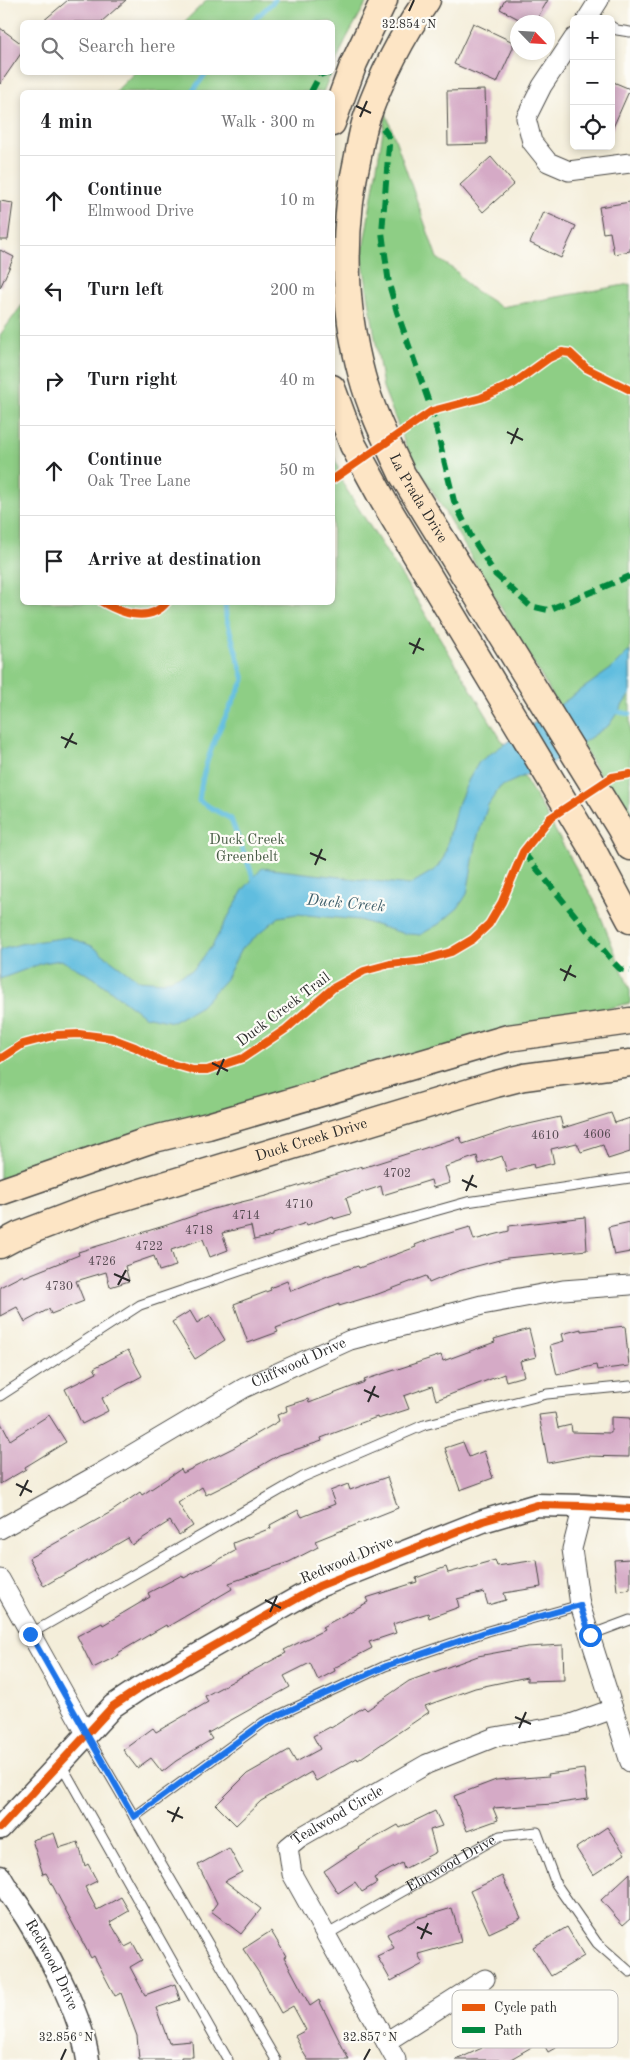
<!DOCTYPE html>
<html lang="en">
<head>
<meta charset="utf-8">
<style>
	:root { --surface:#fff; --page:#f2f2f2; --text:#202124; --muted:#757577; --line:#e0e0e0 }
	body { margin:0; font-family:"Old Standard TT",serif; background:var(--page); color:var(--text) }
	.controls { position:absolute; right:15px; top:15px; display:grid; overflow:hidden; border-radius:8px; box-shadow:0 2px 8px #0003 }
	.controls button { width:45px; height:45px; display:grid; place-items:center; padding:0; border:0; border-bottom:1px solid var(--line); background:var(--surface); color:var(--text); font:25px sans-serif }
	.compass { position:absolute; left:510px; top:15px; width:45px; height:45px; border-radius:50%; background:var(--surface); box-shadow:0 2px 8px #0003; rotate:115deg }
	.stop { position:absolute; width:15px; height:15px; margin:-11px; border:4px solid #1a73e8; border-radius:50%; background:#fff }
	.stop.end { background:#1a73e8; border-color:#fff; box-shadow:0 1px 5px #0008 }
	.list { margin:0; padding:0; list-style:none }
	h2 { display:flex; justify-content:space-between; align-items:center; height:65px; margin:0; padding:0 20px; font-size:21px }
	h2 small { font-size:16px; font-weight:400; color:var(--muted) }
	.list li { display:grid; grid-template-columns:32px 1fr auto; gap:15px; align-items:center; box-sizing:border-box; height:90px; padding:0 20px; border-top:1px solid var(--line) }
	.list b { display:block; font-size:19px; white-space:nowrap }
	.list p { margin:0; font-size:16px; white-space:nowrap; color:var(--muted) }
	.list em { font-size:16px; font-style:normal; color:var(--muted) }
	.icon { flex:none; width:28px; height:28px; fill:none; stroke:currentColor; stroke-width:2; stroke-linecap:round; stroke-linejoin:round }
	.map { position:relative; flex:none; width:630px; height:2060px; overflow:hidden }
	.search { position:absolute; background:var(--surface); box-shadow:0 2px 8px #0003; left:20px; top:20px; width:315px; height:55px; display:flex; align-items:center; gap:12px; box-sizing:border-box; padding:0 18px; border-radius:8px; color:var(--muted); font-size:19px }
	.panel { position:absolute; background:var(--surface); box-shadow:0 2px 8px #0003; left:20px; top:90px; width:315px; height:515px; border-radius:8px }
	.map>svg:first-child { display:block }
	.green { fill:#8ece85; stroke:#5c7c58 }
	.water { fill:#61bddf; stroke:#467485 }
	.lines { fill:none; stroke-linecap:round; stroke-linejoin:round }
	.stream { stroke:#61bddf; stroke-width:5 }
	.building { fill:#d5aac6 }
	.service-casing { stroke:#494845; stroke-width:11 }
	.minor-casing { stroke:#494845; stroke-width:21 }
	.tertiary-casing { stroke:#494845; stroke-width:25 }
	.secondary-casing { stroke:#494845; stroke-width:29 }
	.service { stroke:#fff; stroke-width:9 }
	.minor { stroke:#fff; stroke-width:19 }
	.tertiary { stroke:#fff; stroke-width:22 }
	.secondary { stroke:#fde5c5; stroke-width:26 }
	.quiet { stroke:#00873e; stroke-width:6; stroke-dasharray:12 6; stroke-linecap:butt }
	.cycleway-casing { stroke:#fdfcf7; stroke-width:11 }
	.cycleway { stroke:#e8590c; stroke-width:8 }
	.route { stroke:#1a73e8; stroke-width:6 }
	.ticks { fill:none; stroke:#2b2b2b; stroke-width:2 }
	.labels { text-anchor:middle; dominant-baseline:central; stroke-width:4.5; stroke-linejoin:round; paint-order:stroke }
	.number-label { font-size:12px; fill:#564b52 }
	.street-label { font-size:15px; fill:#2b2b2b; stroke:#fdfcf7 }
	.park-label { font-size:15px; fill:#495c46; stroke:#fdfcf7 }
	.water-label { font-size:16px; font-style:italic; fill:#3e5e6a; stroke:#fdfcf7 }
	.key { fill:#fdfcf7; stroke:#bebdba; stroke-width:1 }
	.key-label { font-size:14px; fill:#2b2b2b }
	.ticks-label { font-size:12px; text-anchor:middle; fill:#2b2b2b; stroke:#fdfcf7; stroke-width:4.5; stroke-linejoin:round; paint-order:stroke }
</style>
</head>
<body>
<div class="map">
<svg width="630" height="2060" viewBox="0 0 630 2060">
	<rect width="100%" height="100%" fill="#fdfcf7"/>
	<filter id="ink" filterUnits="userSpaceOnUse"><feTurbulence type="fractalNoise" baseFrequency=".02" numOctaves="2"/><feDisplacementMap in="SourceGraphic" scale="10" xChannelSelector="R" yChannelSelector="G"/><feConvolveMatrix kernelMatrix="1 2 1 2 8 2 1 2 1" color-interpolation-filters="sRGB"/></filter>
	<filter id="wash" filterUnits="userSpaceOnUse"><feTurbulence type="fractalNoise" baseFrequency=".0096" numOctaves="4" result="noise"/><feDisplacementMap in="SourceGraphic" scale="20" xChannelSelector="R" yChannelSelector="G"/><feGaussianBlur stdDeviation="1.12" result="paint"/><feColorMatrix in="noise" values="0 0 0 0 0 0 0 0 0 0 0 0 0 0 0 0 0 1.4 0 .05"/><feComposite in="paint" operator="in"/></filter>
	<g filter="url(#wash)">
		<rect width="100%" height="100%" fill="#f4eeda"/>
		<path class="green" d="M 207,0 L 368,0 L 346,39 L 333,70 L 332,22 L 184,22 Z
			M 135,72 L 331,72 L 331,73 L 323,92 L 115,92 Z
			M 386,113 L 437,258 L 456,271 L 468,286 L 501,307 L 630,284 L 630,827 L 406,446 L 383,387 L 362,256 Z
			M 22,305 L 22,602 L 332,602 L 333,453 L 343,484 L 417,600 L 542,807 L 595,902 L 630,990 L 630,1003 L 582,1015 L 0,1184 L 0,335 Z"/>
		<path class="water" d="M 630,650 L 630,694 L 609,725 L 554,762 L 500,787 L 488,805 L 477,839 L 467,894 L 458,908 L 439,924 L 420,935 L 402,933 L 359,920 L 297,914 L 279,917 L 241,949 L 226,979 L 201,1006 L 173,1022 L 144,1016 L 94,978 L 61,960 L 43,963 L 0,979 L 0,950 L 20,944 L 69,937 L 92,946 L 138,980 L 163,982 L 193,970 L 212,946 L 243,890 L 262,868 L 409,885 L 436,869 L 444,857 L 456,809 L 469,779 L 479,762 L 612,668 Z"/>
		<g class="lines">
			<path class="stream" d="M 252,22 L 275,0
				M 192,92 L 207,72
				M 225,602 L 226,617 L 244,680 C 224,719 203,757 199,801 L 231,819 L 255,882
				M 613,711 L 630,714"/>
		</g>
		<g id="blocks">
			<path class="building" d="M 68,0 L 126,0 L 101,22 L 42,22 Z
				M 505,0 L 548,0 L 535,22 L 524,22 L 500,9 Z
				M 473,23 L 513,42 L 513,48 L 497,83 L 454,64 Z
				M 0,28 L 22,44 L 22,52 L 0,84 Z
				M 611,81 L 630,89 L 611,132 Z
				M 485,90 L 487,144 L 448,145 L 447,91 Z
				M 491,157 L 514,184 L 483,212 L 460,185 Z
				M 0,201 L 13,203 L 8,240 L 0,240 Z
				M 630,202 L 630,251 L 614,254 L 610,232 L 603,233 L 599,207 Z
				M 544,212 L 576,226 L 561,258 L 530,243 Z
				M 0,250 L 14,257 L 0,288 Z
				M 611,1113 L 615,1123 L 630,1118 L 630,1152 L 608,1159 L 603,1145 L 581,1152 L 577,1143 L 551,1149 L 554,1163 L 534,1168 L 533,1164 L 507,1172 L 502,1156 L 479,1164 L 477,1156 L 445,1167 L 450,1183 L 433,1188 L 431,1180 L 383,1195 L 381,1186 L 346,1198 L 351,1214 L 334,1219 L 333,1216 L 307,1225 L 306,1223 L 272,1234 L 272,1236 L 254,1240 L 251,1226 L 222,1233 L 228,1250 L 210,1257 L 203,1239 L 171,1250 L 176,1266 L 159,1271 L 154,1256 L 125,1266 L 129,1281 L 110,1287 L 106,1272 L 76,1281 L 84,1301 L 51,1314 L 49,1309 L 25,1322 L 17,1307 L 0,1316 L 0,1287 L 23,1275 L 24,1277 L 79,1255 L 78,1252 L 164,1226 L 213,1209 L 266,1196 L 362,1166 L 362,1168 L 460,1137 L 463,1144 L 511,1128 L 560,1117 L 563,1128 Z
				M 585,1217 L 587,1250 L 507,1258 L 458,1271 L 429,1283 L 426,1276 L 378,1294 L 339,1306 L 339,1304 L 276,1328 L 278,1332 L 248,1343 L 234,1304 L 271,1290 L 270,1288 L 287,1281 L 291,1291 L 330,1275 L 358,1266 L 359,1268 L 416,1247 L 415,1245 L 433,1238 L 470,1227 L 474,1240 L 509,1231 L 509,1226 Z
				M 630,1222 L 630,1252 L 614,1255 L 608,1227 Z
				M 190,1311 L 197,1323 L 210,1315 L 225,1340 L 195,1359 L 172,1322 Z
				M 625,1326 L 629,1366 L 597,1370 L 596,1365 L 557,1375 L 550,1345 L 564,1341 L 562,1334 L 581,1329 L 581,1331 Z
				M 529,1329 L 536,1357 L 520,1361 L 524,1376 L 506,1381 L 504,1374 L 436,1400 L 432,1386 L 404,1396 L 409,1409 L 378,1419 L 377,1417 L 321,1438 L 322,1441 L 279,1455 L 240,1478 L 206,1495 L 202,1487 L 178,1503 L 193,1526 L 179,1535 L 170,1521 L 132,1545 L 128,1538 L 44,1586 L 29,1558 L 111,1512 L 140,1492 L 142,1495 L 181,1469 L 183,1473 L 233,1448 L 279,1421 L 277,1415 L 287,1411 L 286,1406 L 308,1399 L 309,1403 L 365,1382 L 364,1380 L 441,1355 L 443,1361 L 495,1342 L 494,1339 Z
				M 128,1350 L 142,1376 L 102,1398 L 108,1411 L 82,1424 L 65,1389 L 97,1373 L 94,1368 Z
				M 555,1413 L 558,1428 L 571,1425 L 572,1432 L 611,1433 L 611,1417 L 630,1418 L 629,1457 L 585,1456 L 548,1463 L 539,1415 Z
				M 49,1415 L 66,1442 L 25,1467 L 26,1469 L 0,1484 L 0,1421 L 10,1440 Z
				M 463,1442 L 469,1457 L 484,1451 L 493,1478 L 460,1490 L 445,1448 Z
				M 387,1477 L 398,1508 L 315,1541 L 318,1547 L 289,1562 L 229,1583 L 232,1589 L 167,1627 L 166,1625 L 118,1653 L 119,1655 L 93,1668 L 77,1636 L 102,1623 L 103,1625 L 150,1597 L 148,1593 L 182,1575 L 184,1578 L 235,1551 L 233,1543 L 271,1528 L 270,1525 L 298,1510 L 302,1517 L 335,1504 L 330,1491 L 348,1484 L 350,1490 Z
				M 630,1559 L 630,1589 L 617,1591 L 614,1560 Z
				M 495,1560 L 497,1566 L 537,1560 L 541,1587 L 504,1593 L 506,1600 L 488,1605 L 484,1592 L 457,1599 L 459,1607 L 429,1618 L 428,1613 L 393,1624 L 396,1633 L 369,1642 L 372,1648 L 334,1668 L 335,1671 L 318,1680 L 310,1663 L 284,1676 L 290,1687 L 208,1733 L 212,1739 L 176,1761 L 162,1772 L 151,1758 L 137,1768 L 123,1750 L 153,1728 L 156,1732 L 208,1702 L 205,1696 L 286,1653 L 284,1650 L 324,1630 L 322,1627 L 368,1602 L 366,1598 L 417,1582 L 416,1578 L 446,1567 L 448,1573 Z
				M 563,1645 L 564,1680 L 527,1681 L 527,1677 L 475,1688 L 425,1706 L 429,1712 L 358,1760 L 357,1758 L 316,1781 L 311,1772 L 261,1801 L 236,1825 L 216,1805 L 247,1774 L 289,1750 L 296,1762 L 320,1749 L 313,1736 L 330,1727 L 331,1728 L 364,1707 L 367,1710 L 409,1681 L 478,1656 L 527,1647 Z
				M 584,1769 L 588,1799 L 553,1804 L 493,1808 L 498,1820 L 467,1831 L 454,1796 L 496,1780 L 549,1776 L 548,1774 Z
				M 435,1811 L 442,1826 L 430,1830 L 436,1852 L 404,1869 L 402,1863 L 374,1878 L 377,1883 L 362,1892 L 355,1882 L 338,1893 L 324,1871 L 368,1842 L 398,1825 L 400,1828 Z
				M 607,1827 L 625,1854 L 593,1875 L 576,1848 Z
				M 54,1833 L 59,1848 L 78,1842 L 85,1866 L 88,1864 L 97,1881 L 85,1887 L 97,1910 L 121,1897 L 129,1911 L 110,1922 L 125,1947 L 133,1943 L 142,1960 L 130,1967 L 145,1995 L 175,1984 L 180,2000 L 156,2008 L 169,2043 L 192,2041 L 193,2057 L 181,2057 L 181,2060 L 139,2060 L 137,2036 L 121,1993 L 115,1996 L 94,1956 L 91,1958 L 46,1873 L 43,1874 L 32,1840 Z
				M 229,1848 L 242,1872 L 225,1881 L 261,1909 L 241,1934 L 211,1911 L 217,1903 L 198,1865 Z
				M 630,1873 L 630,1919 L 623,1925 L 601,1900 Z
				M 502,1876 L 521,1918 L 489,1933 L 470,1891 Z
				M 452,1908 L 461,1942 L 418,1954 L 423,1964 L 391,1981 L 377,1956 L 394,1948 L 387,1934 L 419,1918 Z
				M 567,1927 L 584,1956 L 551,1976 L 533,1947 Z
				M 271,1931 L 286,1956 L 284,1957 L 310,2006 L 319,2000 L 349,2060 L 308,2060 L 303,2052 L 295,2036 L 306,2030 L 293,2006 L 281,2013 L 259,1973 L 243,1949 Z
				M 555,2006 L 559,2014 L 567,2009 L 580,2034 L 548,2052 L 542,2041 L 509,2060 L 456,2060 L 482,2048 L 481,2047 L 515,2027 Z"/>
		</g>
	</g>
	<g filter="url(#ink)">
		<use href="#blocks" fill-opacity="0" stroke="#494845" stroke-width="1"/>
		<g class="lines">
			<defs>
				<g id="service">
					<path d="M 611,26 L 617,30 L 630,32"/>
					<path d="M 0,1396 L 140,1305 L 328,1241 L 467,1202 L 630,1178"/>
					<path d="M 30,1634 L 303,1477 L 424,1425 L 547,1394 L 630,1386"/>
					<path d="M 590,1635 L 630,1620"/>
					<path d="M 87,1736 L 276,2060"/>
					<path d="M 61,1764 L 228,2060"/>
					<path d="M 134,1817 L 264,1722 L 385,1666 L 488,1631 L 580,1605"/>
					<path id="s1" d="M 326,1935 L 500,1836 L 537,1832 L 556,1884 L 597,1943 L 630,1972"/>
				</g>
				<g id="minor">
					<path d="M 587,19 L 599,0"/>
					<path d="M 574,38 L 542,86 L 526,118 L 532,142 L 548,162 L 569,171 L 630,163"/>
					<path d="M 583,1506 L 572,1549 L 580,1605 L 630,1762"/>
					<path id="s2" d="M 0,1529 L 99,1474 L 244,1388 L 350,1340 L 482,1305 L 563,1290 L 630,1285"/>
					<path d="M 0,1579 L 86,1733"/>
					<path d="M 386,2042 L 485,1979"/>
					<path id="s3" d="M 396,2060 L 292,1874 L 288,1847 L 299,1838 L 427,1764 L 495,1737 L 571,1724 L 613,1709"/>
				</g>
				<g id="tertiary">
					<path d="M 0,1828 L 113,1706 L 140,1688 L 319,1586 L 483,1521 L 537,1505 L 583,1506 L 630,1509"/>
					<path id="s4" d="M 0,1877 C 9,1894 22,1909 31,1925 C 53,1962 82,2018 88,2060"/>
				</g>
				<g id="secondary">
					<path id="s5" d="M 427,0 C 402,36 382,75 367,117 C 363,128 361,140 359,151 C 342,224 342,303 362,376 C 371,410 387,442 402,474 L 620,828 L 630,847"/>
					<path d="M 332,123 L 354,63 L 384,0"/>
					<path d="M 332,388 L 353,445 L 383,500 L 590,845 L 630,920"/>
					<path d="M 0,1192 L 150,1140 L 208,1126 L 508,1038 L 630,1021"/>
					<path id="s6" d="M 0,1245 L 19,1235 L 95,1206 L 496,1084 L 524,1077 L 630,1063"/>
				</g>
			</defs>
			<use href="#service" class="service-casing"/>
			<use href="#minor" class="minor-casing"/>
			<use href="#tertiary" class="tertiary-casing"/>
			<use href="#secondary" class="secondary-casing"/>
			<use href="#service" class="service"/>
			<use href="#minor" class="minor"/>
			<use href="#tertiary" class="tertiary"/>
			<use href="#secondary" class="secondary"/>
			<path class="quiet" d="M 311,92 L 320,75 L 325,73 L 332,74
				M 383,128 L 389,137 L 389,145 L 382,232 L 389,284 L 397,312 L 432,411 L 454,501 L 471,536 L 495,574 L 530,606 L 548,610 L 630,576
				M 523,852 L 614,963 L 620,969 L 630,971"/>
			<defs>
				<path id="cycleway" d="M 332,480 L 432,411 L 481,398 L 513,384 L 549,358 L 562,352 L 570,353 L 586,368 L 630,390
					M 102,602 C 123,614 150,623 167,602
					M 0,1059 L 23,1044 L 57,1035 L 79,1034 L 111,1038 L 135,1047 L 161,1061 L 193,1070 L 207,1070 L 243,1058 L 286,1029 L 333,988 L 364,971 L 390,964 L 424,960 L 451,952 L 473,939 L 489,924 L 502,902 L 523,852 L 550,818 L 612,777 L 630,774
					M 0,1828 L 113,1706 L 140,1688 L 319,1586 L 483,1521 L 537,1505 L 583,1506 L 630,1509"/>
			</defs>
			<use href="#cycleway" class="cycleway-casing"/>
			<use href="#cycleway" class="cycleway"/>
		</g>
	</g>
	<g class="lines" filter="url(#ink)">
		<path class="route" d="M 30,1634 L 134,1817 L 264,1722 L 386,1666 L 488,1631 L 580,1605 L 590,1635"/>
	</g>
	<path class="ticks" d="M 409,11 L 414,0M 356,106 L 371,113M 360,117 L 367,101M 507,432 L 523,440M 511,444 L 518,428M 409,643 L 424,650M 413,654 L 420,638M 61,737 L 77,744M 65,748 L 73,733M 310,853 L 326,860M 315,865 L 322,849M 560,969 L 576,977M 564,981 L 571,965M 212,1063 L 228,1071M 217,1075 L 224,1059M 462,1180 L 477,1187M 466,1191 L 473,1175M 114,1274 L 130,1281M 118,1285 L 126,1270M 364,1390 L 379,1397M 368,1402 L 375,1386M 16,1484 L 32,1492M 20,1496 L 28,1480M 265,1600 L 281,1608M 270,1612 L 277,1596M 515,1717 L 531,1724M 519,1728 L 526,1712M 167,1811 L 183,1818M 172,1822 L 179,1807M 417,1927 L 432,1934M 421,1939 L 428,1923M 61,2060 L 66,2049M 364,2060 L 370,2049"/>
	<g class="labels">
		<g class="number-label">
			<text x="597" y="1135">4606</text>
			<text x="545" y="1136">4610</text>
			<text x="397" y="1174">4702</text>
			<text x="299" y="1205">4710</text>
			<text x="246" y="1216">4714</text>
			<text x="199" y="1231">4718</text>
			<text x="149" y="1247">4722</text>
			<text x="102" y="1262">4726</text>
			<text x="59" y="1287">4730</text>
		</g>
		<g class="street-label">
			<text stroke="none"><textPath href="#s5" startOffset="529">La Prada Drive</textPath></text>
			<text transform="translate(284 1010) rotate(-37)">Duck Creek Trail</text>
			<text stroke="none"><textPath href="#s6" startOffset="329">Duck Creek Drive</textPath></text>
			<text stroke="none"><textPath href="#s2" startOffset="342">Cliffwood Drive</textPath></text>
			<text transform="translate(347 1561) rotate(-23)">Redwood Drive</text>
			<text stroke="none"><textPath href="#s3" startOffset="299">Tealwood Circle</textPath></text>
			<text stroke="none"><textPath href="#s1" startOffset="144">Elmwood Drive</textPath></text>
			<text stroke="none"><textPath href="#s4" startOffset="102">Redwood Drive</textPath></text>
		</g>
		<g class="park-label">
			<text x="247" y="840">Duck Creek<tspan x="247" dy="17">Greenbelt</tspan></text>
		</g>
		<g class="water-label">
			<text transform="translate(346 904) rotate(5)">Duck Creek</text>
		</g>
	</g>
	<rect x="452" y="1990" width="166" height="58" rx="8" class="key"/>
	<rect x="462" y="2004" width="23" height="7" fill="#e8590c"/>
	<rect x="462" y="2027" width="23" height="6" fill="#00873e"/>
	<g class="key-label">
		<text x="494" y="2012">Cycle path</text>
		<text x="494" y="2035">Path</text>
	</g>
	<g class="ticks-label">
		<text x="409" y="28">32.854°N</text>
		<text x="66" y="2041">32.856°N</text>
		<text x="370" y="2041">32.857°N</text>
	</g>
</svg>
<div class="controls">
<button>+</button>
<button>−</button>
<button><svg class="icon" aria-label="locate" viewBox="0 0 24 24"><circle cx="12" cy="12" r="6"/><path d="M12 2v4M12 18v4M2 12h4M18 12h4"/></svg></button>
</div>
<svg class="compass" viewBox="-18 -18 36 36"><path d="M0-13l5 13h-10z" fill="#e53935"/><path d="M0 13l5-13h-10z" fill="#757577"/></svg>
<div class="stop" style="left:590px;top:1635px"></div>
<div class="stop end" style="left:30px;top:1634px"></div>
<div class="search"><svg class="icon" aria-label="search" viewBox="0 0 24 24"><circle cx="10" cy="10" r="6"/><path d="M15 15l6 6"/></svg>Search here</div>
<section class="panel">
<h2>4 min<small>Walk · 300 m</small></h2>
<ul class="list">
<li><svg class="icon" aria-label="ahead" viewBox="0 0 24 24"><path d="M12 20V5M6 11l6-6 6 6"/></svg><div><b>Continue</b><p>Elmwood Drive</p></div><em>10 m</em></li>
<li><svg class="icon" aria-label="left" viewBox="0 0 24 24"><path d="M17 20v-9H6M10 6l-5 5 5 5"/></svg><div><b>Turn left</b></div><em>200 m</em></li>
<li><svg class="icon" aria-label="right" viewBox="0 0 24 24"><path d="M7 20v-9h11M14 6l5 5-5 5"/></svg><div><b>Turn right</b></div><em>40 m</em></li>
<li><svg class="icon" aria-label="ahead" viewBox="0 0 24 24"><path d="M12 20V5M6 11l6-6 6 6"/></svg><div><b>Continue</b><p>Oak Tree Lane</p></div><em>50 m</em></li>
<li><svg class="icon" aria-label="arrive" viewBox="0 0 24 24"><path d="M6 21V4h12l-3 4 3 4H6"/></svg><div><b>Arrive at destination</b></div></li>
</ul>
</section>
</div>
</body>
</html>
